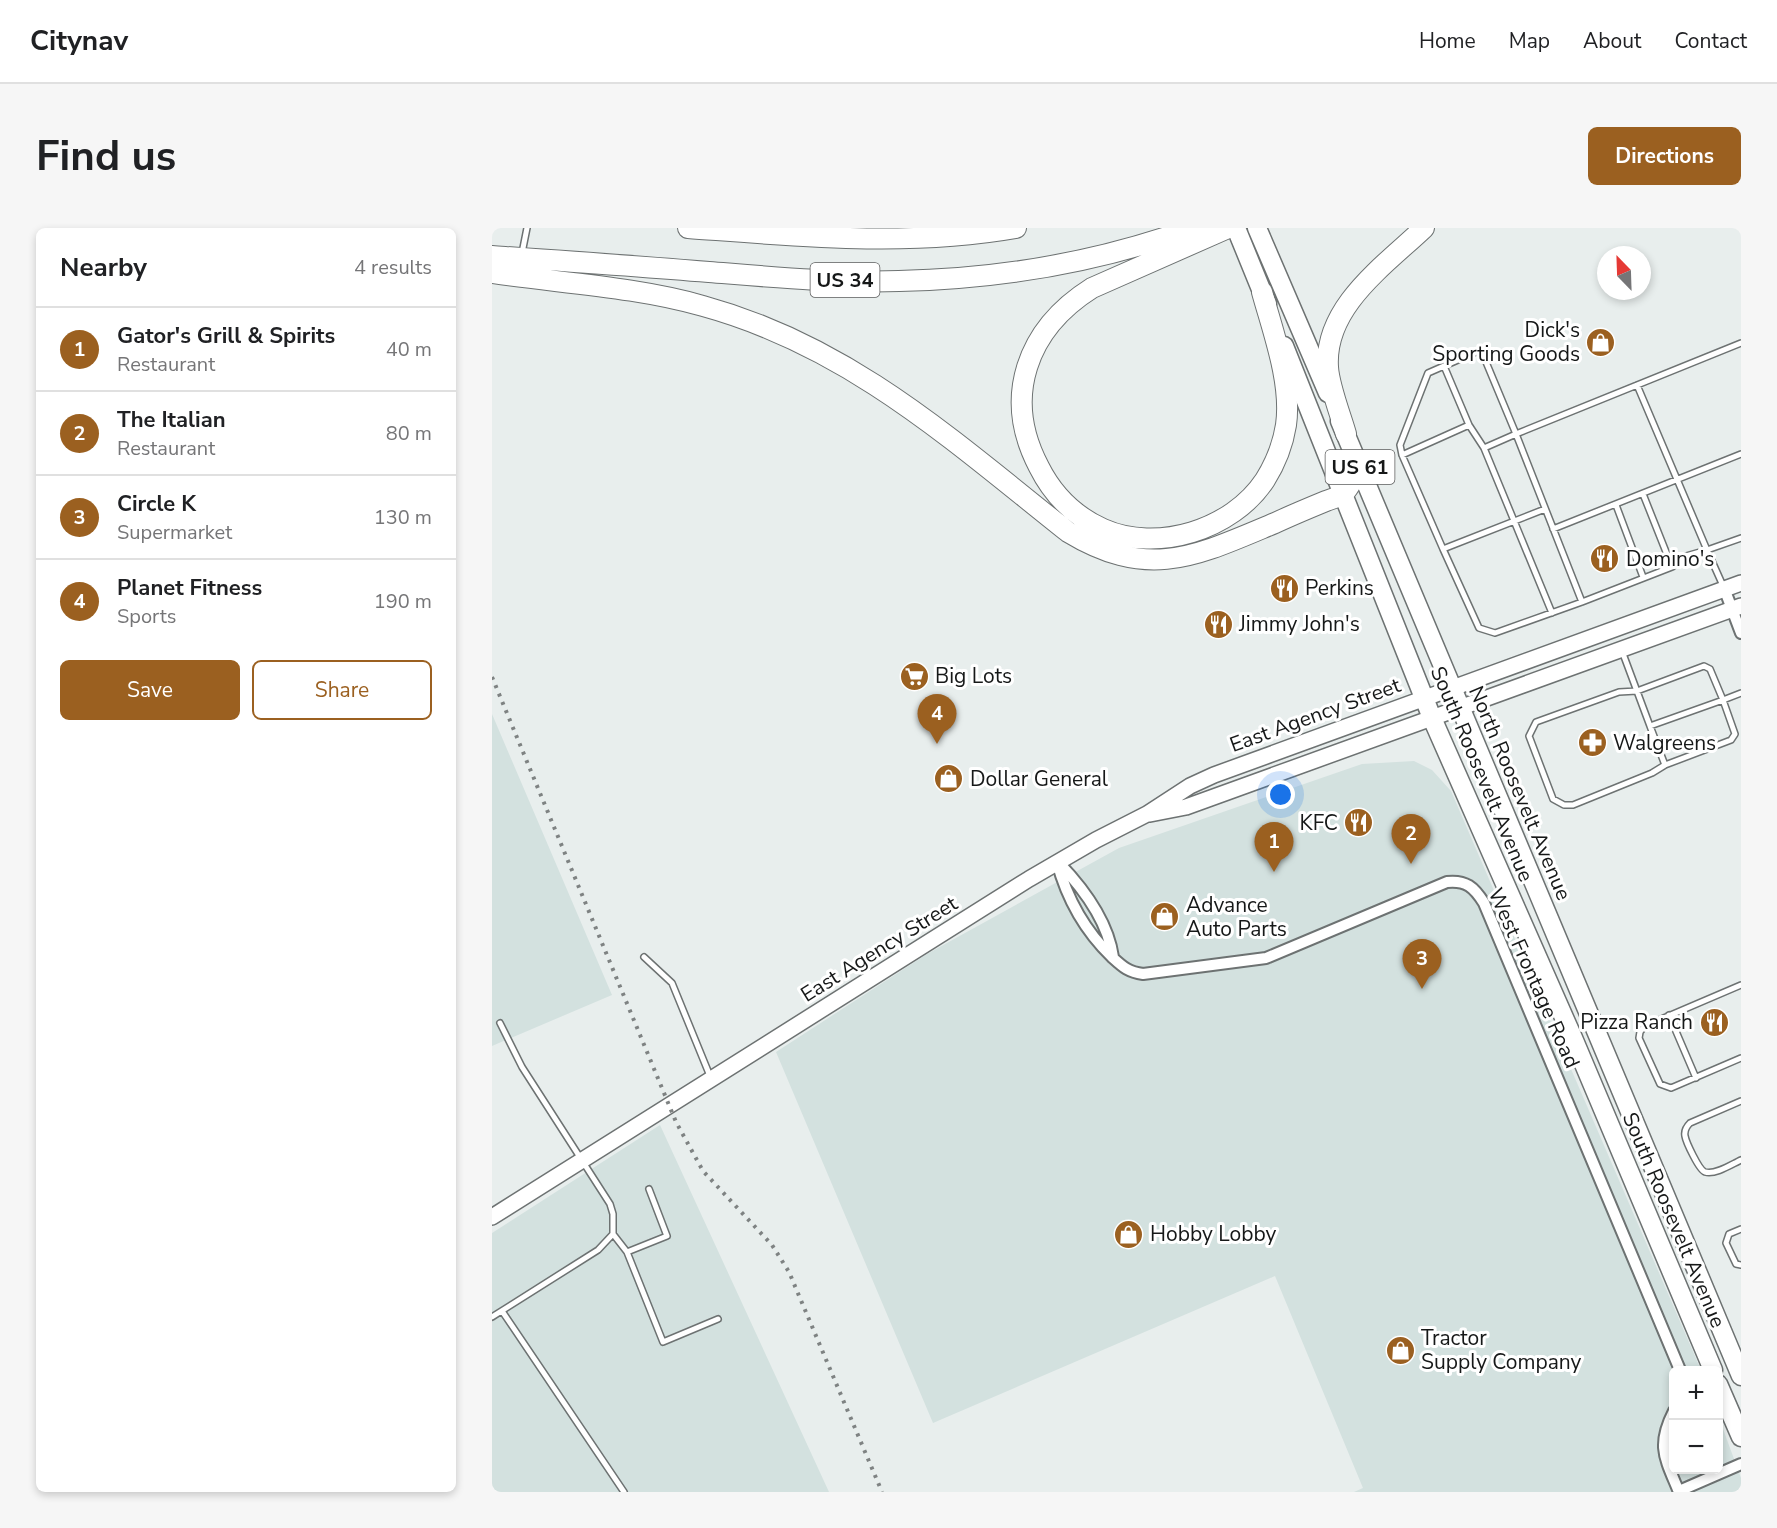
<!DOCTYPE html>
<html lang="en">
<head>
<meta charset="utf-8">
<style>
	:root { --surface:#fff; --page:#f6f6f6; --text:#202124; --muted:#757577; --line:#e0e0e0; --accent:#9b6020 }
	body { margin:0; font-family:"Nunito Sans",sans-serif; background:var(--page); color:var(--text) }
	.controls { position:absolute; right:18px; bottom:18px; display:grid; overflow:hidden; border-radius:9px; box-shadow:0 3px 9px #0003 }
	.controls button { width:54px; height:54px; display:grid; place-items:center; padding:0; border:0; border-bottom:2px solid var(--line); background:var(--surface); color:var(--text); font:30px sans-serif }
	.compass { position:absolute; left:1105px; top:18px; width:54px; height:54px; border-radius:50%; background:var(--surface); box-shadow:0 3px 9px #0003; rotate:337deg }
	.you { position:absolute; left:789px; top:567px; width:21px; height:21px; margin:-15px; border:4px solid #fff; border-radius:50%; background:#1a73e8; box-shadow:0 0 0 9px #1a73e833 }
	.badge { display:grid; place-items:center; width:39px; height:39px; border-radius:50%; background:var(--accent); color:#fff; font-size:20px; font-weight:700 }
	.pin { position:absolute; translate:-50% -50px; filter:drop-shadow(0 2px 3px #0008) }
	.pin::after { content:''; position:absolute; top:32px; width:21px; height:18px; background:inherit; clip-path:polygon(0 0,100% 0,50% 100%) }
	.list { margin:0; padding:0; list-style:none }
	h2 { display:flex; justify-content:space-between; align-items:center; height:78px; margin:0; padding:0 24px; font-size:26px }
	h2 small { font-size:20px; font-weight:400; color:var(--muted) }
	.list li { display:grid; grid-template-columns:39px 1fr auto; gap:18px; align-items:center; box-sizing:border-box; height:84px; padding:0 24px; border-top:2px solid var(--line) }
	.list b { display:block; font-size:22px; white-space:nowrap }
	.list p { margin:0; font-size:20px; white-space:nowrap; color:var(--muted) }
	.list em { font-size:20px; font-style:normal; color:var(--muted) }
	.actions { display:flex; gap:12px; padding:18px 24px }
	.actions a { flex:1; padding:14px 0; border:2px solid var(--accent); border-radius:9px; text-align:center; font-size:21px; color:var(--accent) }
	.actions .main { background:var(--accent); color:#fff }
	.map { position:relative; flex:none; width:1249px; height:1264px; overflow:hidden; border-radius:9px }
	header { display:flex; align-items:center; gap:36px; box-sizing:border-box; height:84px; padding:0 30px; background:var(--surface); border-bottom:2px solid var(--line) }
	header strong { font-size:28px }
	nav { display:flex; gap:33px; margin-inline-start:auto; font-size:21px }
	.intro { display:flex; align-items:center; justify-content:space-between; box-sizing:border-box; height:144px; padding:0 36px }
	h1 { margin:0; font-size:42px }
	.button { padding:15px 27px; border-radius:9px; background:var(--accent); color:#fff; font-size:21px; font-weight:700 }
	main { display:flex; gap:36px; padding:0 36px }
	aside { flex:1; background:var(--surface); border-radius:9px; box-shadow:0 3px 9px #0003 }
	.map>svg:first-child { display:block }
	.built { fill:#d3e1df }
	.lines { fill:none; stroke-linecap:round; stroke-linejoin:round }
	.service-casing { stroke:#6d7272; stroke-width:8 }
	.minor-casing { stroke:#6d7272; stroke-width:14 }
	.secondary-casing { stroke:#6d7272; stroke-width:18 }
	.trunk-casing { stroke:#6d7272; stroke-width:21 }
	.motorway-casing { stroke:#6d7272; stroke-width:22 }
	.service { stroke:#fff; stroke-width:5 }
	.minor { stroke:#fff; stroke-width:10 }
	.secondary { stroke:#fff; stroke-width:15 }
	.trunk { stroke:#fff; stroke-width:18 }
	.motorway { stroke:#fff; stroke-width:20 }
	.rail { stroke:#7e8282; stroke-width:4; stroke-dasharray:3 6; stroke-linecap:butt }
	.labels { text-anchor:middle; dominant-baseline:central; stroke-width:6; stroke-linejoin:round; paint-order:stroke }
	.shield { fill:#fff; stroke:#5c5d5d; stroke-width:1.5 }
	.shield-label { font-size:20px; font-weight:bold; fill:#161818 }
	.poi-label { font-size:21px; fill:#161818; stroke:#fff; text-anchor:start }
	.street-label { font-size:21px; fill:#161818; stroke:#fff }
</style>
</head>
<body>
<header>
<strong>Citynav</strong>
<nav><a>Home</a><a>Map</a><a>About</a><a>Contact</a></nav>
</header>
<div class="intro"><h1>Find us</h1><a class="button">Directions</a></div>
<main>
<aside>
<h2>Nearby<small>4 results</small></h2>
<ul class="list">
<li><span class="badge">1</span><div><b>Gator's Grill &amp; Spirits</b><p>Restaurant</p></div><em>40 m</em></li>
<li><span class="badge">2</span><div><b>The Italian</b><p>Restaurant</p></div><em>80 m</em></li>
<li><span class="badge">3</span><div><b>Circle K</b><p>Supermarket</p></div><em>130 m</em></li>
<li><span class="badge">4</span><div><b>Planet Fitness</b><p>Sports</p></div><em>190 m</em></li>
</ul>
<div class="actions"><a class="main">Save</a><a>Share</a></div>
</aside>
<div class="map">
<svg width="1249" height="1264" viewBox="0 0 1249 1264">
	<rect width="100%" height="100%" fill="#e8eeed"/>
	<path class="built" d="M 0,486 L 120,767 L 0,818 Z
		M 922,533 L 940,542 L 959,563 L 1209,1142 L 1182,1142 L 1182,1242 L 1226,1242 L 1227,1190 L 1249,1250 L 1249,1264 L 862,1264 L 871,1260 L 783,1048 L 441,1195 L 284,824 L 435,726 L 627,620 L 870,536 Z
		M 168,897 L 337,1264 L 0,1264 L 0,1005 Z"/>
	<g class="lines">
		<defs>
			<path id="service" d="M 30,25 L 35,0
				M 1145,157 L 1215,322 L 1249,310
				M 992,220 L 977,197 L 952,138 L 989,122 L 1024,206 L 992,220 L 1060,385
				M 910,227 L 977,197
				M 1151,266 L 1180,339
				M 1124,277 L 1151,349
				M 1053,281 L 951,321 L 987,400 L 1003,405 L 1090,374
				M 1061,301 L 1249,226
				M 951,321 L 910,227 L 908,217 L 936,145 L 952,138
				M 1232,360 L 1215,322 L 1194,328 L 1180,339 L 1090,374 L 1024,206 L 1249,115
				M 1130,423 L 1158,498 L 1231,472 L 1243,506 L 1239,512 L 1173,537 L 1160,545 L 1081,577 L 1072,577 L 1061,571 L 1037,508 L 1044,494 L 1127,464 L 1145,463 L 1212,438 L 1218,441 L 1231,472 L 1249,465
				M 1158,498 L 1173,537
				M 152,729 L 180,755 L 218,848
				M 1249,757 L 1153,798 L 1148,804 L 1147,810 L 1168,856 L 1179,860 L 1249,830
				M 1177,787 L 1204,850
				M 1249,873 L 1198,895 C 1195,898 1192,903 1193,908 C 1194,914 1207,942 1213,944 C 1224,947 1240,936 1249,932
				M 1249,1001 L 1237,1006 L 1234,1015 L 1244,1036 L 1249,1037
				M 121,1006 L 135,1024 L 171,1114 L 226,1091
				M 135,1024 L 175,1008 L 157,961
				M 10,1083 L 132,1264
				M 0,1089 L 106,1022 L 121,1006 L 121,986 L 118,976 L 30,839 L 8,795"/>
			<path id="minor" d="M 1232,360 L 1249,405
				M 565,634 C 575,671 592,702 620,729 C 631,739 636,744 651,746 L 774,730 L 955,654 C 974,652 982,659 992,675 L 1188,1142
				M 567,635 C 591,660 616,694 621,729
				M 1182,1183 C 1164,1218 1173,1230 1187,1264
				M 1187,1263 L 1249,1236"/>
			<path id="secondary" d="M 658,586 L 694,579 L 1249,378
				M 0,989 L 537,651 L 604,612 L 655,586 L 698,558 L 722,547 L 1249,355"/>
			<path id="trunk" d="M 744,0 L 775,76
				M 765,0 L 836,165
				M 792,118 L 940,490 L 1081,810 L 1221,1142
				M 848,193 L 1249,1148
				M 1226,1156 L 1249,1209"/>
			<path id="motorway" d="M 196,0 C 305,8 416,19 524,0
				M 736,0 L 600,60 C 535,101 510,169 547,239 C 561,267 582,288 611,301 C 665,325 740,302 773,252 C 783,236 791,216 794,197 C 800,155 781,104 770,64
				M 0,28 C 72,33 145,38 217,44 C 280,49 344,55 407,53 C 507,51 607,34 701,0
				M 0,45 C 68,55 145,59 211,78 C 357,118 460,212 576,304 C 657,353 704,328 783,295 C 800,287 817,280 834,273 C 839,271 847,269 851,266 C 858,260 863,247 868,239
				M 854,206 C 849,188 837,158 836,139 C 832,79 892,38 932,0"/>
		</defs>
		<use href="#service" class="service-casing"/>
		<use href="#minor" class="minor-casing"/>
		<use href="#secondary" class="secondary-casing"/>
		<use href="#trunk" class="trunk-casing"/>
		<use href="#motorway" class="motorway-casing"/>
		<use href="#service" class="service"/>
		<use href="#minor" class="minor"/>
		<use href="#secondary" class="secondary"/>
		<use href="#trunk" class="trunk"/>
		<use href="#motorway" class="motorway"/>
		<path class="rail" d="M 0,449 L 184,894 L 211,943 L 280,1017 L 297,1044 L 390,1264"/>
	</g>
	<defs>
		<symbol id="shop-disc" viewBox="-11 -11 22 22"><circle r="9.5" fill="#9b6020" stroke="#fff"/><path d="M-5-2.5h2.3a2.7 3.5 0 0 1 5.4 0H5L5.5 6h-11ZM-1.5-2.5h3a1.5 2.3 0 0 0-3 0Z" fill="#fff"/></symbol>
		<symbol id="restaurant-disc" viewBox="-11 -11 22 22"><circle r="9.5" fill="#9b6020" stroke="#fff"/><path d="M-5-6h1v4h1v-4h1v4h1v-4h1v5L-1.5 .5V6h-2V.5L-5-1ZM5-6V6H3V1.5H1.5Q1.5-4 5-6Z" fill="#fff"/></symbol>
		<symbol id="supermarket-disc" viewBox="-11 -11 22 22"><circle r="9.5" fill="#9b6020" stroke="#fff"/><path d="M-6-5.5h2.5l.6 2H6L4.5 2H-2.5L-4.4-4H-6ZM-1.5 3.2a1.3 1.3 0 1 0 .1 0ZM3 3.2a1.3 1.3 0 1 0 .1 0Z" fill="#fff"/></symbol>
		<symbol id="pharmacy-disc" viewBox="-11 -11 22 22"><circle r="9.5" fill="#9b6020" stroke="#fff"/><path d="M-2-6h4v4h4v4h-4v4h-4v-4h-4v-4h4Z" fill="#fff"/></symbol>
	</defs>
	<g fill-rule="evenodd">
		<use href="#shop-disc" x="1092" y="98" width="33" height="33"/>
		<use href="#restaurant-disc" x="1096" y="314" width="33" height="33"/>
		<use href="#restaurant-disc" x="776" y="344" width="33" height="33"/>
		<use href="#restaurant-disc" x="710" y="380" width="33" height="33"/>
		<use href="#supermarket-disc" x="406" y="432" width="33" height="33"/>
		<use href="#pharmacy-disc" x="1084" y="498" width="33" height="33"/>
		<use href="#shop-disc" x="440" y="534" width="33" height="33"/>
		<use href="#restaurant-disc" x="850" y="578" width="33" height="33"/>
		<use href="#shop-disc" x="656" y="672" width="33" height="33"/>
		<use href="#restaurant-disc" x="1206" y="778" width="33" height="33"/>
		<use href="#shop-disc" x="620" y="990" width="33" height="33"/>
		<use href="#shop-disc" x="892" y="1106" width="33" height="33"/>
	</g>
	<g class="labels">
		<g class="shield">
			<rect x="318.5" y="35" width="69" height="34" rx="4.5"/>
			<rect x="833.5" y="222" width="69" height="34" rx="4.5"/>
		</g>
		<g class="shield-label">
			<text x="353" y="52">US 34</text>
			<text x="868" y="239">US 61</text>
		</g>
		<g class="poi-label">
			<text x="1088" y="102" text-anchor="end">Dick's<tspan x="1088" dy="24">Sporting Goods</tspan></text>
			<text x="1134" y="331">Domino's</text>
			<text x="813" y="360">Perkins</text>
			<text x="747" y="396">Jimmy John's</text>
			<text x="443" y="448">Big Lots</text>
			<text x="1121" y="515">Walgreens</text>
			<text x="478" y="551">Dollar General</text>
			<text x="846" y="595" text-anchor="end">KFC</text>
			<text x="694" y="677">Advance<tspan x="694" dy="24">Auto Parts</tspan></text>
			<text x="1201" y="794" text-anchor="end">Pizza Ranch</text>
			<text x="658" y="1006">Hobby Lobby</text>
			<text x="929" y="1110">Tractor<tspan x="929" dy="24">Supply Company</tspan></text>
		</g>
		<g class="street-label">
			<text transform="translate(823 487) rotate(-20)">East Agency Street</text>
			<text transform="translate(990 546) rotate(67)">South Roosevelt Avenue</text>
			<text transform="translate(1028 565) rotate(67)">North Roosevelt Avenue</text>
			<text transform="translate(387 721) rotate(-32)">East Agency Street</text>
			<text transform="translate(1042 750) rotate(66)">West Frontage Road</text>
			<text transform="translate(1182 992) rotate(67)">South Roosevelt Avenue</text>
		</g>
	</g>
</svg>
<div class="controls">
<button>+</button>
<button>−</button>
</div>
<svg class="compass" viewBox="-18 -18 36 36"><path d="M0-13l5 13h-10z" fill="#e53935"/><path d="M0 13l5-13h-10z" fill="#757577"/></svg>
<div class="you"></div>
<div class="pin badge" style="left:782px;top:644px">1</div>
<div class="pin badge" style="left:919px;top:636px">2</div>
<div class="pin badge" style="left:930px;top:761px">3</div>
<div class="pin badge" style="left:445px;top:516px">4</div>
</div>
</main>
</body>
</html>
